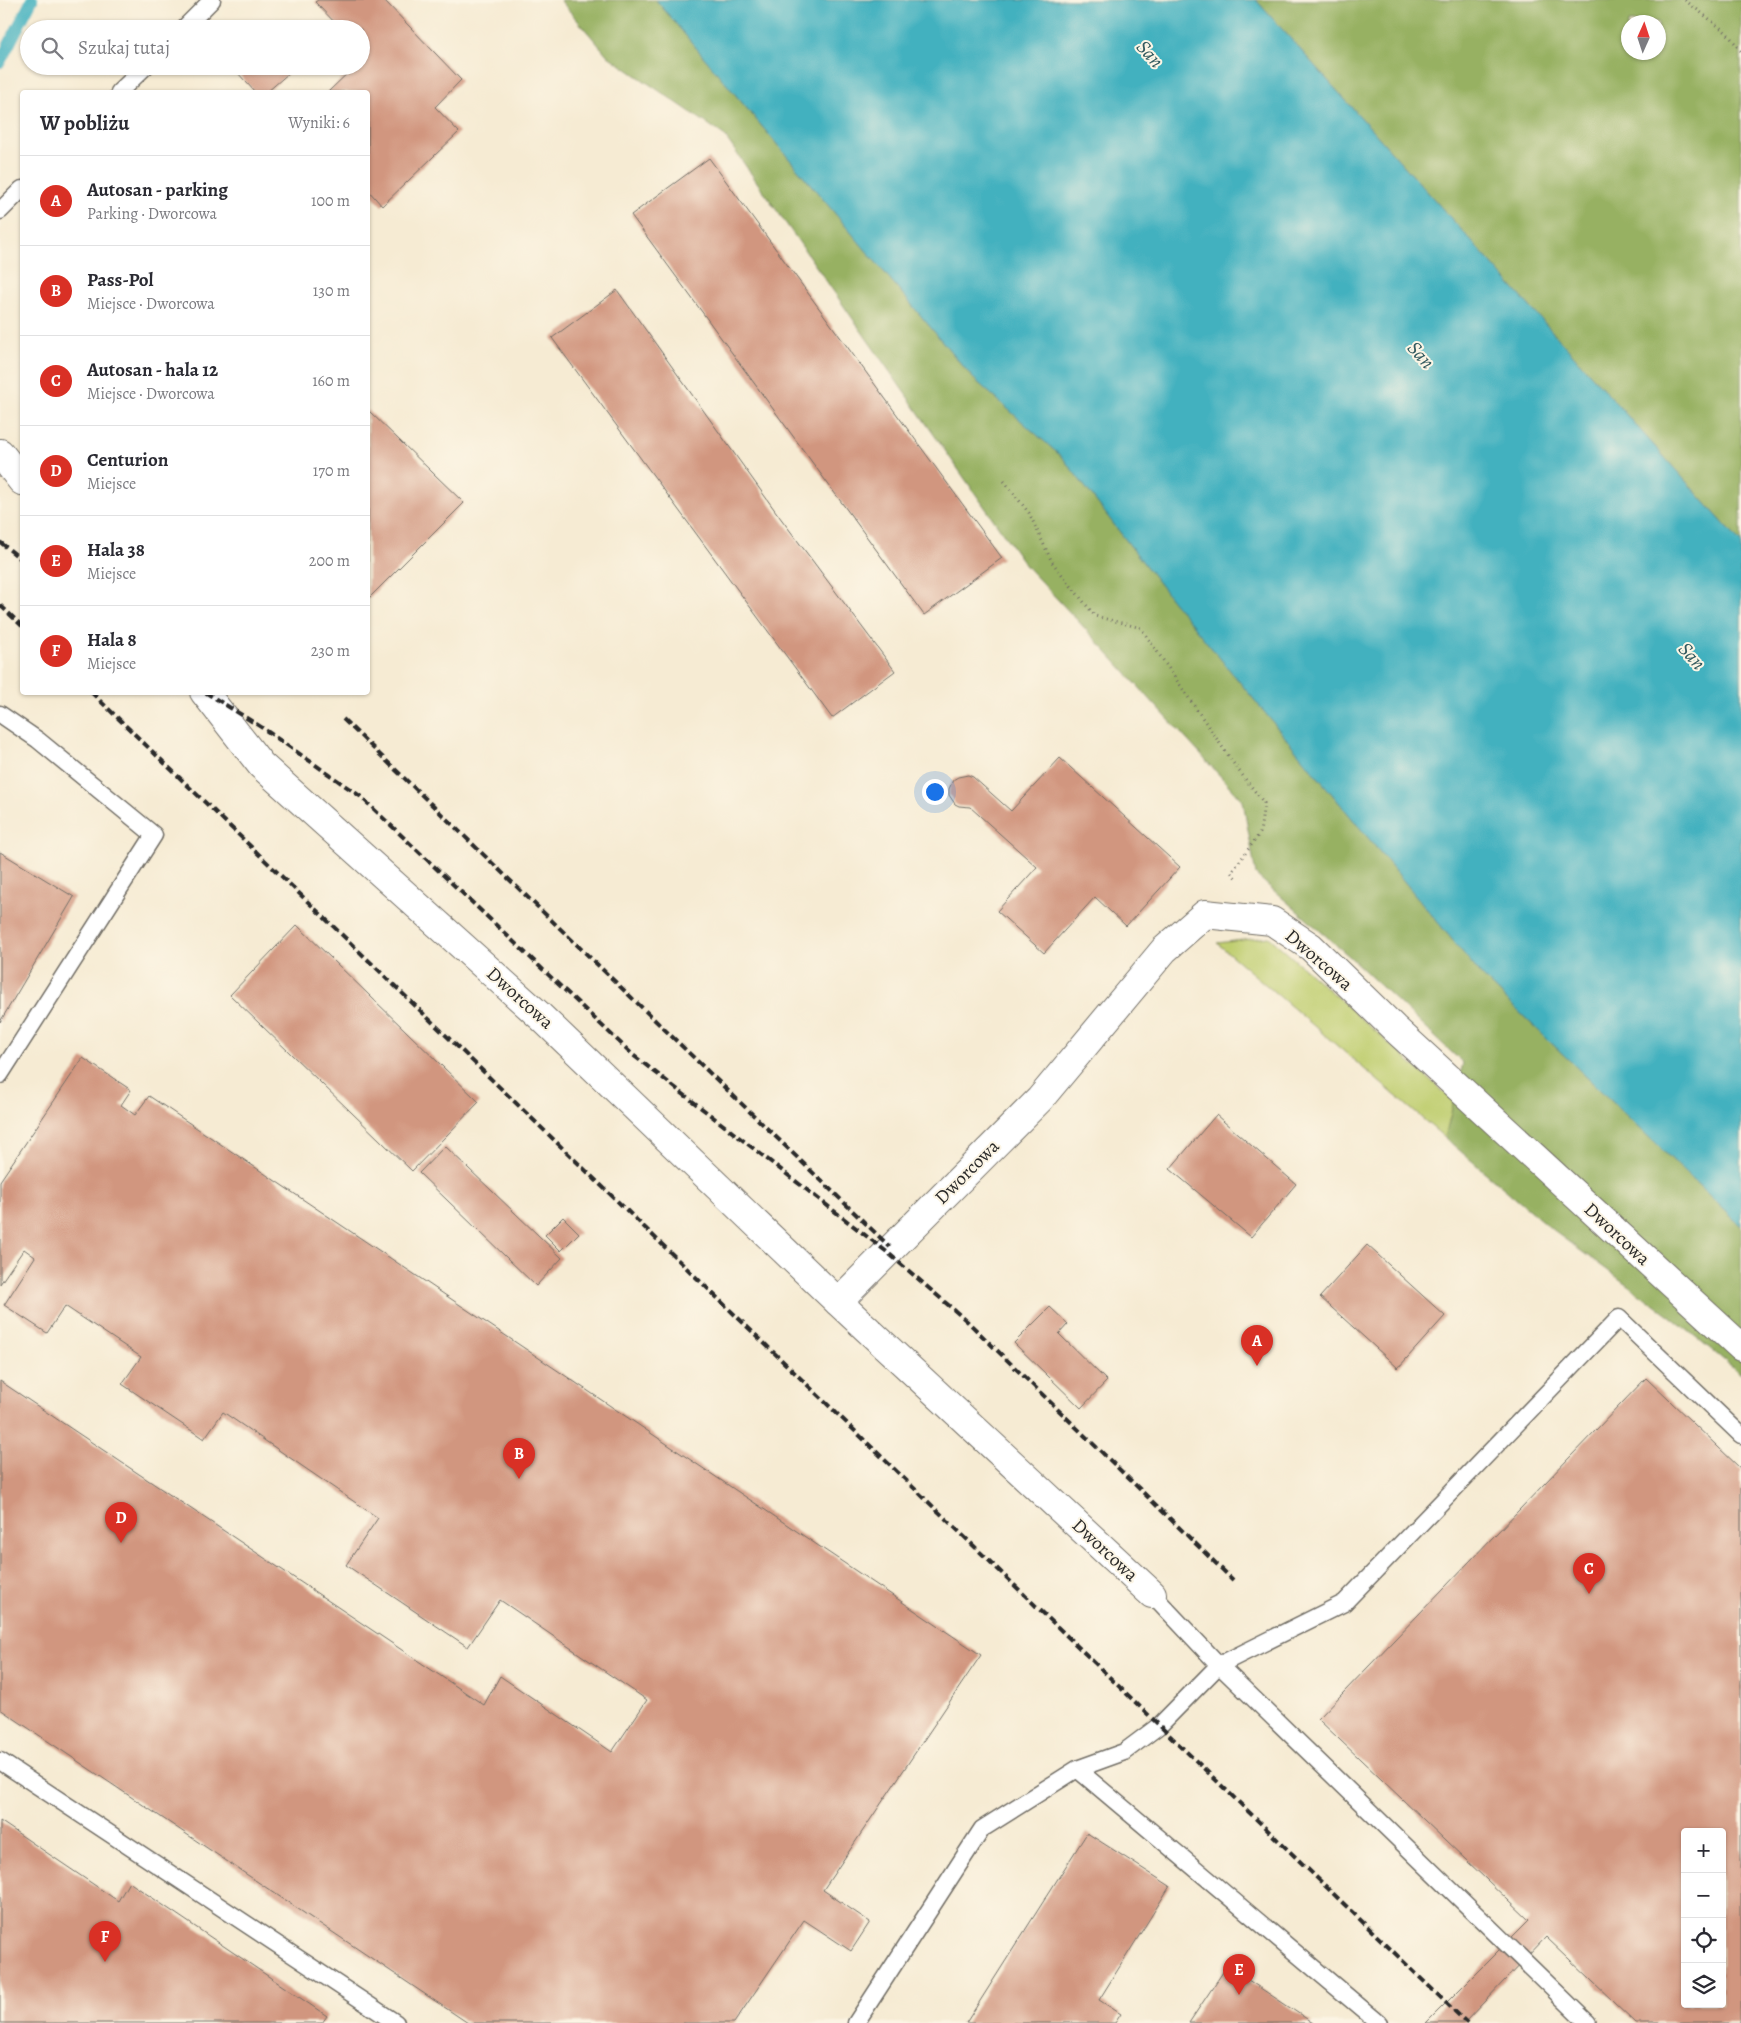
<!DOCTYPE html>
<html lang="pl">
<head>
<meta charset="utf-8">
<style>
	:root { --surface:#fff; --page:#f2f2f3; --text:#2b2b33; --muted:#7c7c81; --line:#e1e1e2; --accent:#d93025 }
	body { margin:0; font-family:Alegreya,serif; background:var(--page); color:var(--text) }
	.controls { position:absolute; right:15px; bottom:15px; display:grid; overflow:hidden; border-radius:5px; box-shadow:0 1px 4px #0004 }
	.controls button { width:45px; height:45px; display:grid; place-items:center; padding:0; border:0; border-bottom:1px solid var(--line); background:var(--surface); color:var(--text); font:25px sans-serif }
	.compass { position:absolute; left:1621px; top:15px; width:45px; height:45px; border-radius:50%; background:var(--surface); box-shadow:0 1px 4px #0004; rotate:3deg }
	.you { position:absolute; left:934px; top:791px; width:18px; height:18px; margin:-12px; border:4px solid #fff; border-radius:50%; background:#1a73e8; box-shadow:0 0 0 8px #1a73e833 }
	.badge { display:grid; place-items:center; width:32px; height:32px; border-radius:50%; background:var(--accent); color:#fff; font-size:16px; font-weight:700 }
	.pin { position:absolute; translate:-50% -41px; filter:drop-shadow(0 1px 2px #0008) }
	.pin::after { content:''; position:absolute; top:26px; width:18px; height:15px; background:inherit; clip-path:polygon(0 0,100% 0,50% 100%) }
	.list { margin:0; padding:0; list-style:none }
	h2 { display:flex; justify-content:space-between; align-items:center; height:65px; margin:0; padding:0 20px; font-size:21px }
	h2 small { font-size:16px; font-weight:400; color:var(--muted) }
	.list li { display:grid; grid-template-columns:32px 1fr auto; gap:15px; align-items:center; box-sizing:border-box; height:90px; padding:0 20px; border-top:1px solid var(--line) }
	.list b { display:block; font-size:19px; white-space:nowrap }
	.list p { margin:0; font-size:16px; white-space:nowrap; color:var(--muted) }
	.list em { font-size:16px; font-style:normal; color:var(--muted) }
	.icon { flex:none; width:28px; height:28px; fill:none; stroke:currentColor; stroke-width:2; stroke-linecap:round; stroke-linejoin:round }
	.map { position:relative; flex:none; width:1741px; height:2023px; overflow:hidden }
	.search { position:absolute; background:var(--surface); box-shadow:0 1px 4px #0004; left:20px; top:20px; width:350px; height:55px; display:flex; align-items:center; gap:12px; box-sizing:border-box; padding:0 18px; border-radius:28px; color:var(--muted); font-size:19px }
	.panel { position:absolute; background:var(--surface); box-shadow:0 1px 4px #0004; left:20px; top:90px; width:350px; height:605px; border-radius:5px }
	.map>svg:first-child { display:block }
	.green { fill:#bfce70; stroke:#757c4e }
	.forest { fill:#97b162; stroke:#616e46; fill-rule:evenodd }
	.water { fill:#43b1bf; stroke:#376e75 }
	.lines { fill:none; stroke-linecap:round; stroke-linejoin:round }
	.stream { stroke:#43b1bf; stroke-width:12 }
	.building { fill:#d1967f; fill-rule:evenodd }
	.lane-casing { stroke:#726e66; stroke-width:19 }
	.street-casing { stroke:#726e66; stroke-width:30 }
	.path { stroke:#726e66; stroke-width:3; stroke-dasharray:1 4; stroke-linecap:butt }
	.lane { stroke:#fff; stroke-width:16 }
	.street { stroke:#fff; stroke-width:28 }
	.rail { stroke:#2b2b2b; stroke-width:4; stroke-dasharray:8 4; stroke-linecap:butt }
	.labels { text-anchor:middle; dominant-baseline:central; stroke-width:4; stroke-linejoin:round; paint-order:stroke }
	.street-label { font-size:19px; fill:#2b2b2b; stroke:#fcf5e5 }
	.water-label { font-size:20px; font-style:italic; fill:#335a5f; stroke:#fcf5e5 }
</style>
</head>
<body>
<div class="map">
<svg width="1741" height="2023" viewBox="0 0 1741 2023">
	<rect width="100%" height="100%" fill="#fcf5e5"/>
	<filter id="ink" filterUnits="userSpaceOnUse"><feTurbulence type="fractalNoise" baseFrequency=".02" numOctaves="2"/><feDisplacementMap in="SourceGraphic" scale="10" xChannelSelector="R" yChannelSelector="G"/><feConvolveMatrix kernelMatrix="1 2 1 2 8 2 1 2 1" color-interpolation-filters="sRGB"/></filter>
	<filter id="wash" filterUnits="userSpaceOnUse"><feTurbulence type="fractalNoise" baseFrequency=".0096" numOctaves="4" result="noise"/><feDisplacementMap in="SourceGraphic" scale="20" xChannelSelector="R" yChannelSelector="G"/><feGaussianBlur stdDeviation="1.12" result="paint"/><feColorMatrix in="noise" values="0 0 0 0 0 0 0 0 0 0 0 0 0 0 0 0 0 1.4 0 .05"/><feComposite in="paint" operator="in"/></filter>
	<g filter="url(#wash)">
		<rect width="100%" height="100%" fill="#f6ebd3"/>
		<path class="green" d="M 1269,937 L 1454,1101 L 1445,1138 L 1217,943 Z"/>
		<path class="forest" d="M 560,0 L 656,0 L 973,378 L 1063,458 L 1172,600 L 1483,977 L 1741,1226 L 1741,1374 L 1669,1315 L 1555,1232 L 1445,1138 L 1463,1063 L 1349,956 L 1256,875 L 1243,801 L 1095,639 L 1026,566 L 724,135 L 608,56 Z
			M 1256,0 L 1741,0 L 1741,543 ZM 1628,22 L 1658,22 L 1658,52 L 1628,52 Z"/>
		<path class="water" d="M 656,0 L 1256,0 L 1741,543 L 1741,1226 L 1483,977 L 1172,600 L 1063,458 L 973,378 Z"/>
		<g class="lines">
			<path class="stream" d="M 0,62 L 32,0"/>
		</g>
		<g id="blocks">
			<path class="building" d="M 318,0 L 384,0 L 461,80 L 435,107 L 459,132 L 382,206 L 368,190 L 368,92 L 328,92 L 355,66 L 361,66 L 361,60 L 366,55 L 361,50 L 361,29 L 341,29 L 315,2 Z
				M 244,66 L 284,66 L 290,72 L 267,92 L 255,92 L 237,72 Z
				M 709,158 L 1002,558 L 924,615 L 631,215 Z
				M 617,290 L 779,516 L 895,671 L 832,718 L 552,338 Z
				M 368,410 L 464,503 L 368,599 Z
				M 1060,758 L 1180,867 L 1126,926 L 1095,897 L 1044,953 L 997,911 L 1037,867 L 970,807 L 959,806 L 955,804 L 949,795 L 949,789 L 953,780 L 958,777 L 968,775 L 973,777 L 1011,811 Z
				M 0,852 L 74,897 L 0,1022 Z
				M 297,925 L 479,1102 L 412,1171 L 230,995 Z
				M 83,1058 L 131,1090 L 121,1105 L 135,1115 L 149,1096 L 981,1655 L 823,1890 L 870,1922 L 851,1951 L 804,1920 L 734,2023 L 468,2023 L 0,1709 L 0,1381 L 484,1705 L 500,1676 L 612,1752 L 647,1700 L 500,1600 L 468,1647 L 346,1565 L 378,1518 L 223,1412 L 204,1439 L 122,1384 L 141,1357 L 65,1306 L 47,1333 L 4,1305 L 35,1257 L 24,1249 L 0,1284 L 0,1181 Z
				M 1216,1115 L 1296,1184 L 1251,1237 L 1170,1169 Z
				M 445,1146 L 562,1258 L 536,1286 L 419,1173 Z
				M 563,1217 L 579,1233 L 561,1251 L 545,1235 Z
				M 1367,1245 L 1445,1316 L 1398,1368 L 1320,1297 Z
				M 1050,1307 L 1068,1324 L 1059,1334 L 1107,1381 L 1081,1408 L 1014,1343 Z
				M 1646,1378 L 1741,1469 L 1741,2023 L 1636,2023 L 1546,1937 L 1464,2023 L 1426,2023 L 1529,1920 L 1318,1719 ZM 1685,1832 L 1722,1832 L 1722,2004 L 1685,2004 Z
				M 0,1821 L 118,1901 L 129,1882 L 327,2016 L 322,2023 L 0,2023 Z
				M 1087,1833 L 1170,1886 L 1099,2000 L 1121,2014 L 1115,2023 L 966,2023 Z
				M 1227,1966 L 1313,2023 L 1189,2023 Z"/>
		</g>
	</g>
	<g filter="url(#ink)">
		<use href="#blocks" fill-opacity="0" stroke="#726e66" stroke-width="1"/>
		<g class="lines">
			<defs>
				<path id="lane" d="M 183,29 L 212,0
					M 119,92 L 146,66
					M 0,211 L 22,189
					M 0,714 L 38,740 L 154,835 L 0,1075
					M 1152,1594 L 1219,1665 L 1588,2023
					M 0,1761 L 396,2023
					M 1077,1769 L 1379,2023
					M 856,2023 L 982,1829 L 1077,1769 L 1124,1752 L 1160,1725 L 1219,1665 L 1344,1603 L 1619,1318 L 1741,1435"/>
				<path id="street" d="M 0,453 L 22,481
					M 204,692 L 261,765 L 540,1016 L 838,1302 L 1152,1594
					M 838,1302 L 1040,1099 L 1164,950 L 1205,914 L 1272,921 L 1311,947 L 1394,1028 L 1741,1347"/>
			</defs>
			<use href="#lane" class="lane-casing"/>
			<use href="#street" class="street-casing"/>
			<path class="path" d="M 1685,0 L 1727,33 L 1741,51
				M 1004,481 L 1029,513 L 1052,562 L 1095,616 L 1141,628 L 1236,767 L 1264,803 L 1260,833 L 1231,873 L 1238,880"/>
			<use href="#lane" class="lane"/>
			<use href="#street" class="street"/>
			<path class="rail" d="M 0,542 L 22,560
				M 0,605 L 22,626
				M 91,692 L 1467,2023
				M 205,692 L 261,727 L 360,796 L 633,1055 L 887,1252 L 968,1322 L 1233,1580
				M 343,719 L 890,1247"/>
		</g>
	</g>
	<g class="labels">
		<g class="street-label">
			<text transform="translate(1319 960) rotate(41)">Dworcowa</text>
			<text transform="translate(520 998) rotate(42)">Dworcowa</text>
			<text transform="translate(967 1172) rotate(-45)">Dworcowa</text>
			<text transform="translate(1617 1234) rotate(43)">Dworcowa</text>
			<text transform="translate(1105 1550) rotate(43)">Dworcowa</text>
		</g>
		<g class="water-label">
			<text transform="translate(1150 54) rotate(48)">San</text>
			<text transform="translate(1421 355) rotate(48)">San</text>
			<text transform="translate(1692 656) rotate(48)">San</text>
		</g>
	</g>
</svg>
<div class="controls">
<button>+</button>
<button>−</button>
<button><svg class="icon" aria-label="locate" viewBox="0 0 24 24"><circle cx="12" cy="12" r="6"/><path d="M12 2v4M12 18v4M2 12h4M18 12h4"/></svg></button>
<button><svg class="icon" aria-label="layers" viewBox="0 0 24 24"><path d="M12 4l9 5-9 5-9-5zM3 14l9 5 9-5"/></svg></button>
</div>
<svg class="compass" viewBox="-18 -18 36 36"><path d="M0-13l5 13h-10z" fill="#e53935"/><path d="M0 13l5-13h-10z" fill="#7c7c81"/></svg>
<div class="you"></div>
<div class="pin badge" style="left:1257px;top:1366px">A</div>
<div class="pin badge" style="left:519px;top:1479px">B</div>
<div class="pin badge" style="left:1589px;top:1594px">C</div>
<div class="pin badge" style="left:121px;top:1543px">D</div>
<div class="pin badge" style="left:1239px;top:1995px">E</div>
<div class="pin badge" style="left:105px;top:1962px">F</div>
<div class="search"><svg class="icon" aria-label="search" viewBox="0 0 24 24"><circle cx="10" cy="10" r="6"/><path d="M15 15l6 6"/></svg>Szukaj tutaj</div>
<section class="panel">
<h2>W pobliżu<small>Wyniki: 6</small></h2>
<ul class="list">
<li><span class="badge">A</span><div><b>Autosan - parking</b><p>Parking · Dworcowa</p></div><em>100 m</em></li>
<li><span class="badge">B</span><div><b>Pass-Pol</b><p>Miejsce · Dworcowa</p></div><em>130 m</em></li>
<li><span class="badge">C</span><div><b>Autosan - hala 12</b><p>Miejsce · Dworcowa</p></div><em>160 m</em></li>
<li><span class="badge">D</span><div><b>Centurion</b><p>Miejsce</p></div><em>170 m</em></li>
<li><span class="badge">E</span><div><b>Hala 38</b><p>Miejsce</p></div><em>200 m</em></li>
<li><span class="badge">F</span><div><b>Hala 8</b><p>Miejsce</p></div><em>230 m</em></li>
</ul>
</section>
</div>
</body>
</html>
